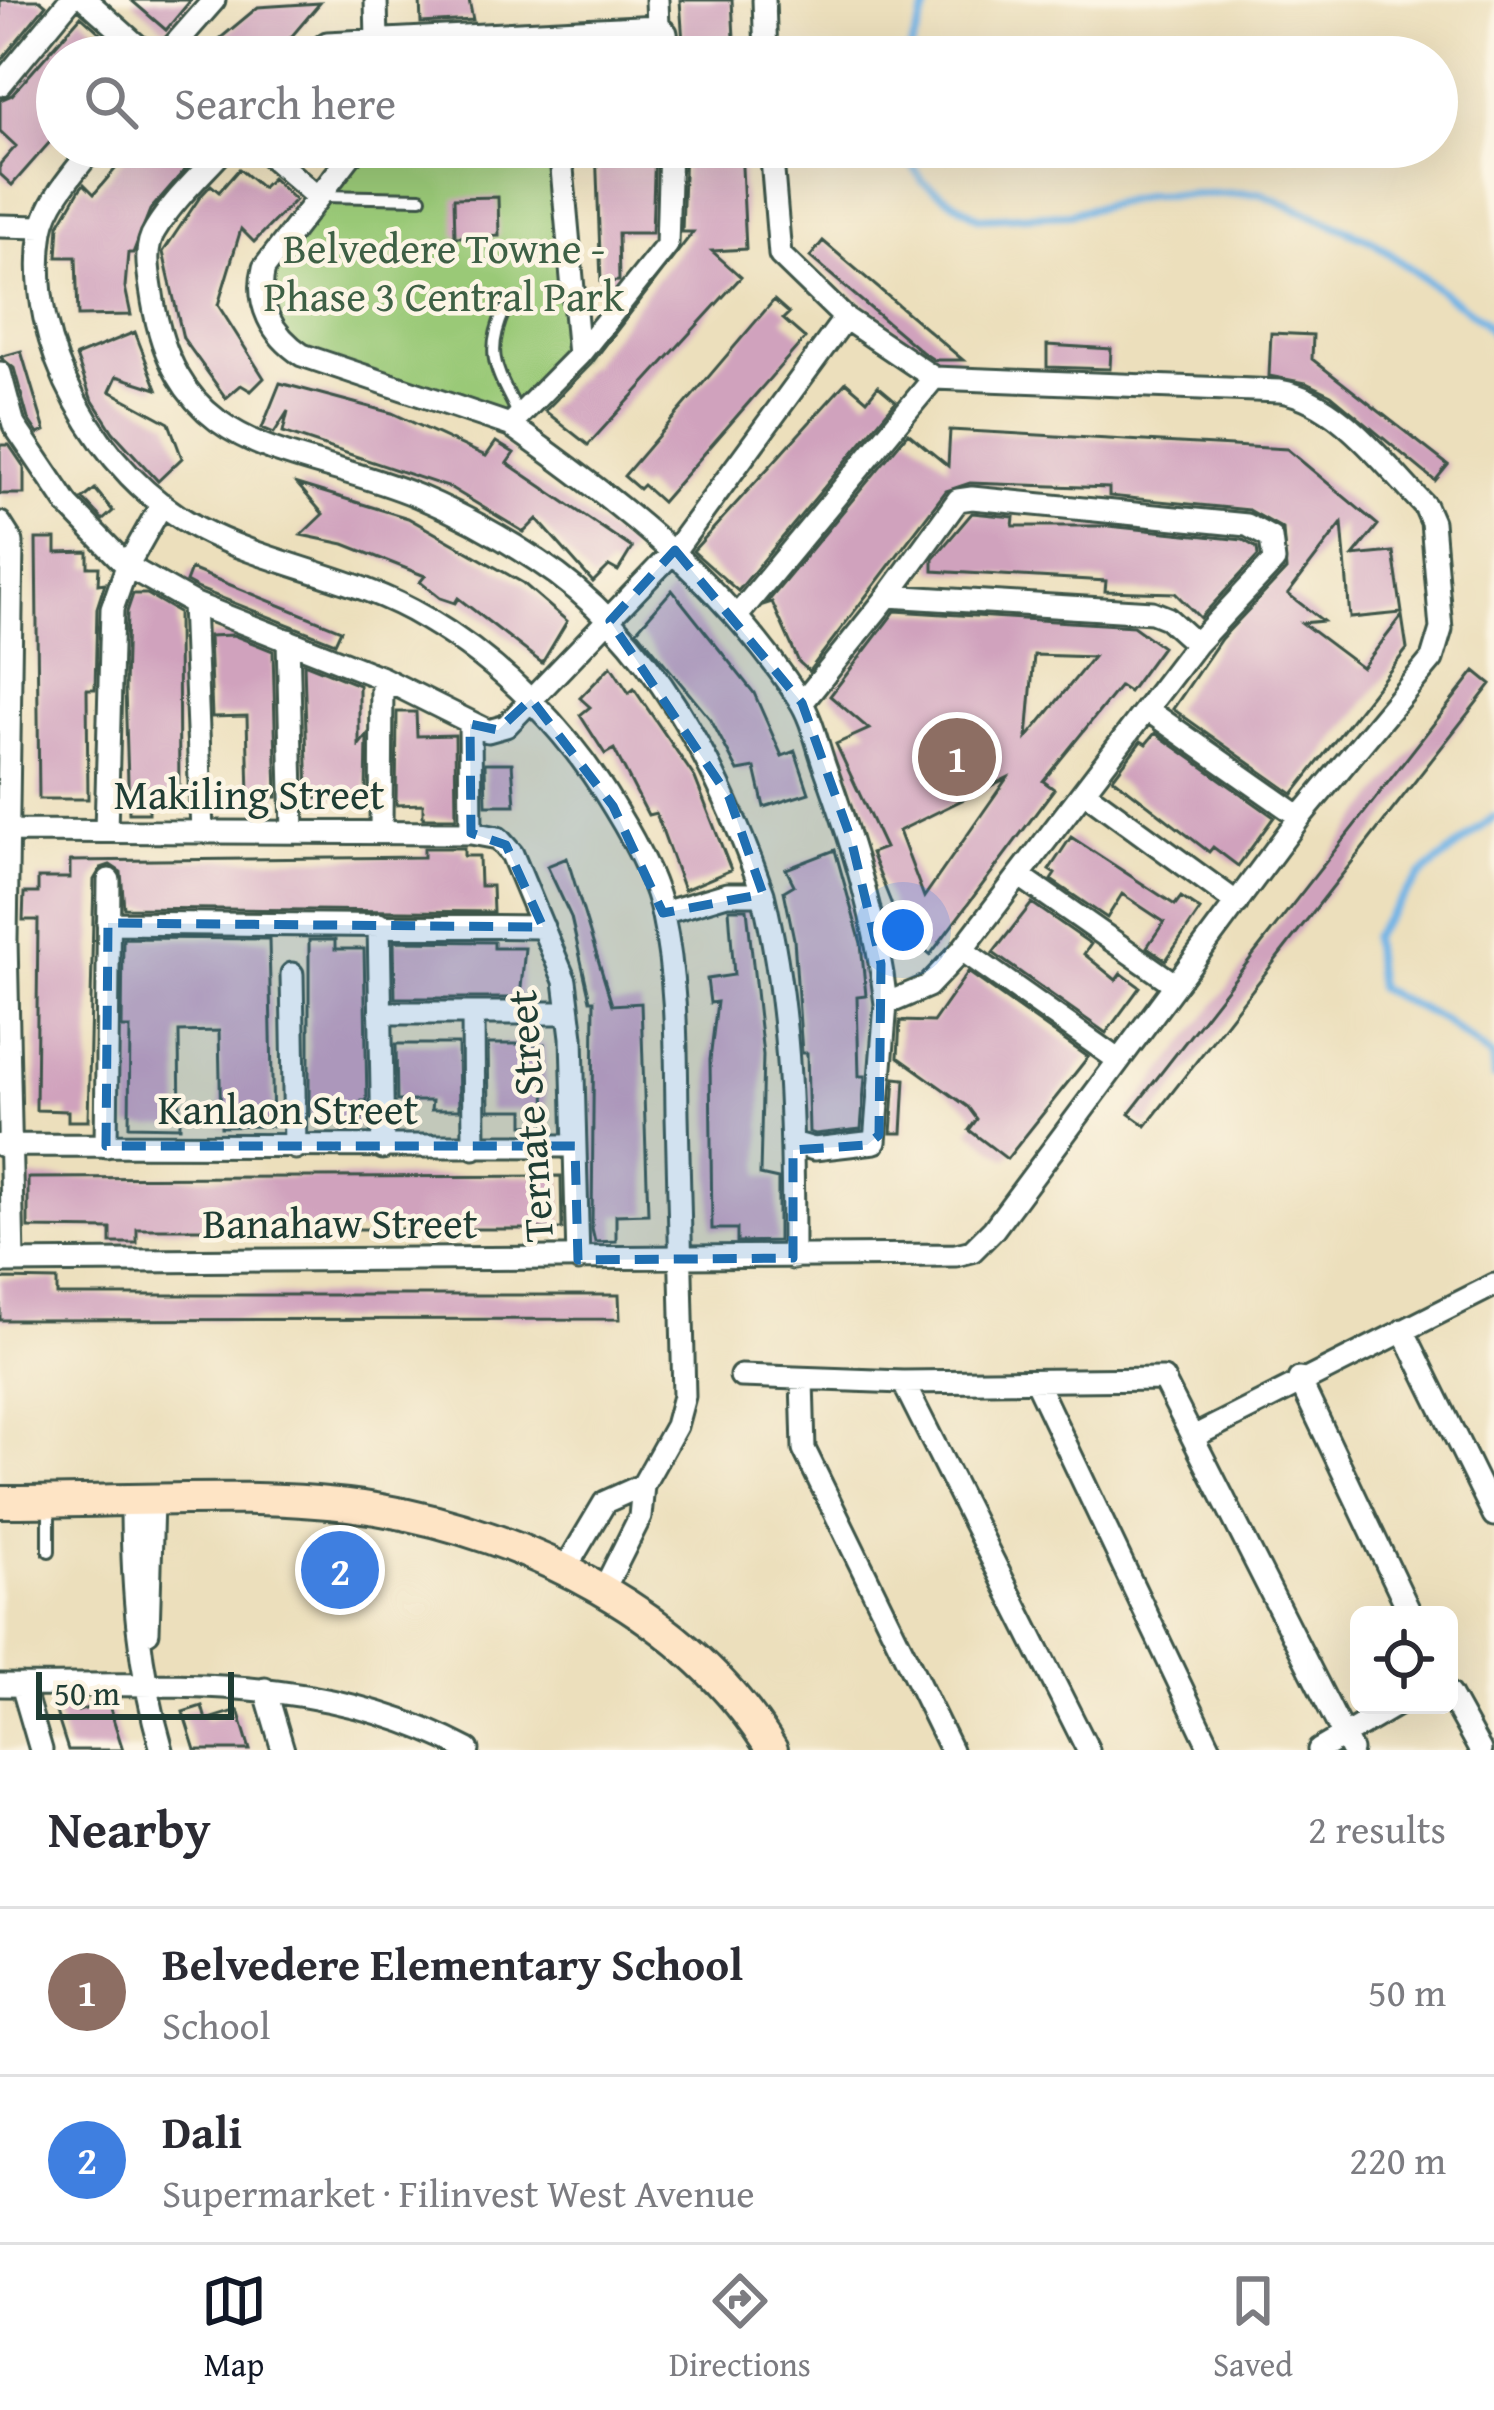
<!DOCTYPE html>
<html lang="en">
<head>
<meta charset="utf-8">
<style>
	:root { --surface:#fff; --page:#f7f7f7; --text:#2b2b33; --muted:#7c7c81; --line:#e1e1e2; --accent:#111827 }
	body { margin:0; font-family:"Gentium Book Plus",serif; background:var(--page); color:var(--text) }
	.controls { position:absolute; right:36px; bottom:36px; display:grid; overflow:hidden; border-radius:18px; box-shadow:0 12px 48px #0002 }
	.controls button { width:108px; height:108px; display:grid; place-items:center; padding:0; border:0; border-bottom:3px solid var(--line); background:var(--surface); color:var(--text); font:60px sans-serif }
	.scale { position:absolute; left:36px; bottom:30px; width:198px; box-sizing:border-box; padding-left:12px; border:6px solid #1f3d34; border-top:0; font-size:33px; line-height:42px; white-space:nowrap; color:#1f3d34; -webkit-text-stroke:9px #fcf5e5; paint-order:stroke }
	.you { position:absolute; left:903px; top:930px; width:42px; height:42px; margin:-30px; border:9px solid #fff; border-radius:50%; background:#1a73e8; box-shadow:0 0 0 18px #1a73e833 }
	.badge { display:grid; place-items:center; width:78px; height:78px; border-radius:50%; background:var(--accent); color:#fff; font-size:39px; font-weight:700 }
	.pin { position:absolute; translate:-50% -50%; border:6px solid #fff; box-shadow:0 3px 12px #0006 }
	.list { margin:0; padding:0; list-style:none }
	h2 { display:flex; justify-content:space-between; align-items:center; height:156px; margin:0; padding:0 48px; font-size:51px }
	h2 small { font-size:39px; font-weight:400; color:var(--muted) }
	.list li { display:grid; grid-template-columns:78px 1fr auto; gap:36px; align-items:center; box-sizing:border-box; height:168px; padding:0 48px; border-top:3px solid var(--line) }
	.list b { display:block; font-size:45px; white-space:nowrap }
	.list p { margin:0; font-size:39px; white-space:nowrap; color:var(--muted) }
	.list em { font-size:39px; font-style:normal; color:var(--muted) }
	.icon { flex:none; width:66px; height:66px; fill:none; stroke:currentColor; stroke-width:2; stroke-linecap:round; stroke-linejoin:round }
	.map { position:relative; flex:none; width:1494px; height:1750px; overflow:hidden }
	.search { position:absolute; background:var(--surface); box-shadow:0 12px 48px #0002; left:36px; right:36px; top:36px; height:132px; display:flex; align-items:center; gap:30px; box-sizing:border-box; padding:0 42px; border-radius:66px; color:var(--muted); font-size:45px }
	.sheet { height:492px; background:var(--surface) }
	nav { display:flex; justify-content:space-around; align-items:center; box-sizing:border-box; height:168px; border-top:3px solid var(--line); background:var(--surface); font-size:33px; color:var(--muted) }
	nav a { display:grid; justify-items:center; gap:6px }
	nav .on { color:var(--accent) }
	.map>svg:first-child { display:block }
	.green { fill:#9ac977; stroke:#5c8356; stroke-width:3 }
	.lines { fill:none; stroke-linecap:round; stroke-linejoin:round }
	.stream { stroke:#71b4e6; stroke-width:8 }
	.building { fill:#d0a2bd; fill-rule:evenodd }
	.lane-casing { stroke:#3e5548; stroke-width:16 }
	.street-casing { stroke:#3e5548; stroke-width:27 }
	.secondary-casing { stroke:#3e5548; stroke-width:36 }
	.lane { stroke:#fff; stroke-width:10 }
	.street { stroke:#fff; stroke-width:21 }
	.secondary { stroke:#fee4c5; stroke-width:30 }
	.marked { fill:#1f6fb2; fill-opacity:0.2; stroke:#1f6fb2; stroke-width:9; stroke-dasharray:24 15; stroke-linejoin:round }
	.labels { text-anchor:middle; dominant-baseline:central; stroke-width:9; stroke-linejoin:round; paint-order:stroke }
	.park-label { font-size:42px; fill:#3e6045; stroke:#fcf5e5 }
	.street-label { font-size:42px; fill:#1f3d34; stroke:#fcf5e5 }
</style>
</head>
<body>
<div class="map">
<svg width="1494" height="1750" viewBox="0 0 1494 1750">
	<rect width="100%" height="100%" fill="#fcf5e5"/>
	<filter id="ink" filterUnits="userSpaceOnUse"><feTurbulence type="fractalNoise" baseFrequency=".00833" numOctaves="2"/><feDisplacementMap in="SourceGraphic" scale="24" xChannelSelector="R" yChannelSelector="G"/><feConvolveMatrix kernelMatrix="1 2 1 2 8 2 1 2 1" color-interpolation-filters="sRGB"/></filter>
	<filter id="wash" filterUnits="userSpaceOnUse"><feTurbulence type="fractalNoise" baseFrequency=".004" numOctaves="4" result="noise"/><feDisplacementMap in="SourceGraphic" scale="48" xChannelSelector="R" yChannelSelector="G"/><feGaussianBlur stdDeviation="2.7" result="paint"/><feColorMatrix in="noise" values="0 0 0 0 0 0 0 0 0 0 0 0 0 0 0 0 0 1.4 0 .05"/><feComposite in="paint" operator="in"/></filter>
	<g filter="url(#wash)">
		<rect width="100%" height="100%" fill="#ecdfbc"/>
		<path class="green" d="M 357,147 L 554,147 L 579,355 L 510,425 L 285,344 L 264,268 Z"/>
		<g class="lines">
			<path class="stream" d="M 908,57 L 929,0
				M 902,147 L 923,182 L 979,218 L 1069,214 L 1148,195 L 1260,193 L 1372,241 L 1483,321 L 1494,335
				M 1494,817 L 1420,876 L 1372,937 L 1378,988 L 1442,1019 L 1492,1057 L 1494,1077"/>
		</g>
		<g id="blocks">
			<path class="building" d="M 0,0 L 40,0 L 46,5 L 0,61 Z
				M 131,0 L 191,0 L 166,30 Z
				M 420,0 L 469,0 L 473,20 L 421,23 Z
				M 680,0 L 732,0 L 735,57 L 684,57 Z
				M 320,3 L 274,57 L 230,57 L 217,41 L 258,7 Z
				M 81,16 L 100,33 L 80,57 L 57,57 L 57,134 L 12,185 L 0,174 L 0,164 L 16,146 L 0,131 L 0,100 L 12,95 Z
				M 134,147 L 168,147 L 189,165 L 150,210 L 133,253 L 128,253 L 125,287 L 131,315 L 78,316 L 76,257 L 57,257 L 59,225 L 80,189 L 84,184 L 94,194 Z
				M 596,147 L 655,147 L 652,233 L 618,233 L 619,281 L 601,282 Z
				M 685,147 L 741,147 L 746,249 L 712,251 L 741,277 L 588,445 L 545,411 L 591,364 L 693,232 L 682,232 Z
				M 239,169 L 262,188 L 272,178 L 295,200 L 254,242 L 241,229 L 218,305 L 264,378 L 251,391 L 241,385 L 226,398 L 183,338 L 163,252 L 200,197 L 211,185 L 219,192 Z
				M 498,197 L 499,236 L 455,237 L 454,198 Z
				M 823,241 L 963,360 L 934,360 L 922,352 L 810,257 Z
				M 774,300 L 789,313 L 783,319 L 805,338 L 662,502 L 643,485 L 639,489 L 624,476 Z
				M 135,332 L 157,389 L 117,376 L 110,391 L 169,423 L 182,458 L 158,481 L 113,432 L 91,398 L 76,356 Z
				M 1271,333 L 1313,335 L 1312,359 L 1448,465 L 1435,481 L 1331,395 L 1306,383 L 1269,376 Z
				M 1047,345 L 1111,349 L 1110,369 L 1047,367 Z
				M 21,351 L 45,431 L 38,434 L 28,419 L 14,368 L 0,357 Z
				M 846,382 L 867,400 L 878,386 L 896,401 L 738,591 L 693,551 Z
				M 280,383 L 392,413 L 486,456 L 496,442 L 514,453 L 507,463 L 632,548 L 618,571 L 609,566 L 593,582 L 537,519 L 524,532 L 451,488 L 283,432 L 288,411 L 274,433 L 262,428 Z
				M 950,430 L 1287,449 L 1378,525 L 1353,556 L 1393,552 L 1402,613 L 1350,618 L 1342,523 L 1288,594 L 1323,621 L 1302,623 L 1362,668 L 1402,616 L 1407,649 L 1293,794 L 1173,709 L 1221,639 L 1286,570 L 1283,529 L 1249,510 L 1109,496 L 1109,488 L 970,483 L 946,491 L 809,671 L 799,662 L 772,602 L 766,604 L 908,433 L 948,466 Z
				M 0,445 L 9,445 L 24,467 L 24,494 L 0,494 Z
				M 297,484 L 408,518 L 523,583 L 567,621 L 542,663 L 458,598 L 455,603 L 440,598 L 420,582 L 425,576 L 344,544 L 301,535 L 323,514 Z
				M 95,489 L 113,511 L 103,520 L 83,499 Z
				M 972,513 L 1014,517 L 1013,526 L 1108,526 L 1243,540 L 1257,548 L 1258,556 L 1200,618 L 1175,593 L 1105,591 L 1106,581 L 933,571 L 933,559 Z
				M 36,539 L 56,539 L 56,553 L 88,552 L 88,567 L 99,567 L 98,584 L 105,583 L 97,608 L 95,689 L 87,689 L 88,799 L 39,799 Z
				M 191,569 L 341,630 L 335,643 L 199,589 L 186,582 Z
				M 672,590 L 754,693 L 782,756 L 795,751 L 809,793 L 764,807 L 755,768 L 738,771 L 711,720 L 637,630 Z
				M 133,594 L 147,594 L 178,612 L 179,798 L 149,798 L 149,813 L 129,813 L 125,689 L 127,612 Z
				M 895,611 L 1133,626 L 1162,647 L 1129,692 L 1120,686 L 1043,781 L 1054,789 L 930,955 L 904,935 L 871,853 L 885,848 L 836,744 L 869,729 L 830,696 ZM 1034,655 L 1093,657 L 1027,738 ZM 1007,778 L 924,897 L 899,831 Z
				M 233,635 L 273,651 L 277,797 L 249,798 L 247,716 L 212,717 L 209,636 Z
				M 304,663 L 359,685 L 359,745 L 367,735 L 366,795 L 308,799 Z
				M 611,666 L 629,693 L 634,689 L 695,778 L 731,870 L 684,890 L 656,813 L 648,815 L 614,749 L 605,754 L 580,715 L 590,707 L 580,698 Z
				M 1475,671 L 1491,684 L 1146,1126 L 1129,1114 Z
				M 397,712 L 416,712 L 417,736 L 455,735 L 456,818 L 423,818 L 423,804 L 396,805 Z
				M 1155,733 L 1274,817 L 1238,866 L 1213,847 L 1209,852 L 1113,778 L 1141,741 L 1146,744 Z
				M 485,763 L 512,763 L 515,805 L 486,805 Z
				M 1071,837 L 1175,905 L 1181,897 L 1200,910 L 1166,960 L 1147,947 L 1164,922 L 1122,894 L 1107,918 L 1051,880 L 1055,874 L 1049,870 Z
				M 424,848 L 464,848 L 464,856 L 479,856 L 480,886 L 492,886 L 493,912 L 124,908 L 121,872 L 110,865 L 101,868 L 94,880 L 88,1121 L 68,1121 L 68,1111 L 36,1110 L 38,920 L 23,920 L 24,893 L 38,893 L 38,878 L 70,878 L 70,861 L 424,857 Z
				M 835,850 L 861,943 L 866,996 L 857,997 L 859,1076 L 865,1076 L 861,1129 L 815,1134 L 809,1132 L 807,1053 L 802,1053 L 794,939 L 784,891 L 794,885 L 786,869 Z
				M 567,858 L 612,1005 L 641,1003 L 648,1214 L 616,1215 L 616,1241 L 595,1242 L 592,1229 L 594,1000 L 590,1000 L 571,917 L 547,866 Z
				M 1032,903 L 1091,944 L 1084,954 L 1116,980 L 1121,973 L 1140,987 L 1106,1033 L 993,953 Z
				M 729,909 L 747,909 L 763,1055 L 760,1175 L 778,1179 L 778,1241 L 737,1242 L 737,1229 L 712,1229 L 710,1060 L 717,1002 L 710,1003 L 707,979 L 734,975 Z
				M 123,938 L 269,939 L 273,1126 L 221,1127 L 219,1031 L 179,1032 L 180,1127 L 129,1126 L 130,1028 L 122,1028 Z
				M 309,940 L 335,940 L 335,949 L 364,949 L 367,1101 L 362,1101 L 361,1126 L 340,1126 L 340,1116 L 309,1116 Z
				M 394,941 L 494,942 L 494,948 L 525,948 L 520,998 L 395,998 Z
				M 968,972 L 1088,1057 L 1007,1159 L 969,1130 L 977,1119 L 968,1107 L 898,1057 L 900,1021 L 933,1022 Z
				M 396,1044 L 458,1044 L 459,1110 L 431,1110 L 432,1101 L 397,1101 Z
				M 488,1044 L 544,1044 L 546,1124 L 524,1125 L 524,1110 L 489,1110 Z
				M 895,1078 L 905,1079 L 902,1133 L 891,1133 Z
				M 561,1176 L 562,1229 L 137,1229 L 137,1243 L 111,1243 L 111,1229 L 28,1228 L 28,1178 Z
				M 0,1279 L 57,1280 L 57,1295 L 619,1295 L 620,1319 L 0,1320 Z
				M 75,1700 L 78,1711 L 108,1702 L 123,1750 L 68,1750 L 54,1706 Z
				M 202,1706 L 206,1720 L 238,1710 L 250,1750 L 195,1750 L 183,1712 Z"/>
		</g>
	</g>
	<g filter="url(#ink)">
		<use href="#blocks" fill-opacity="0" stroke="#3e5548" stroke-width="3"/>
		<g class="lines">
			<defs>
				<path id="lane" d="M 322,196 L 421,198
					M 504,311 C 483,358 499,373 519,416
					M 49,1506 L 49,1551"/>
				<path id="street" d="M 86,0 L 150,57
					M 376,0 L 377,41
					M 657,0 L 658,26
					M 764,0 L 766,57
					M 164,57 L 214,0
					M 309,57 L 327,43 L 658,26 L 666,33 L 669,57
					M 0,85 L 70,0
					M 94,147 C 75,171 47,201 42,231 C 24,345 99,475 198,528 C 270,566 356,576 425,618 C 503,664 569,731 615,809 C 634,840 656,880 663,916 C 677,981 676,1049 677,1115 C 680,1209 682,1303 684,1396 L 676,1426 L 643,1485 L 640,1517 L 603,1591
					M 226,147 C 203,173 173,200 155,230 C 142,249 150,279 153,301 C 180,462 299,446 418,496 C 458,513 502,537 538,561 C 653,636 719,769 763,894
					M 260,147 L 316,196
					M 357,147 L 264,268 C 255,304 272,335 302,355 L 510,425 L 579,355 L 560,147
					M 0,226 L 42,227
					M 579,355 L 667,245 L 670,147
					M 0,373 L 14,425 L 68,505 L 127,566 L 193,603 L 382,678 L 488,731 L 506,726 L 675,550 L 845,318
					M 510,425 C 621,503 724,584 799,699 C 812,718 817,745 825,767 C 853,845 877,922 886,1004 L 928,986 L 962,950 L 1196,644 L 1167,618 L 1152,612 L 888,596 L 802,703
					M 0,523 L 12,542 L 6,940 L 13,1262
					M 888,596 L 958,500 L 972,498 L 1247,525 L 1271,538 L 1274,561 L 1196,644
					M 193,603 L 202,832
					M 737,616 L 934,378
					M 288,640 L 293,832
					M 1149,711 L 1300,817
					M 470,724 L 471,833
					M 1086,793 L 1237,903
					M 0,831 L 471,833 L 498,838 L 512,854 L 565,981 L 572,1037 L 578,1260
					M 106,831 L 112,609 L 127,566 L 162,504
					M 381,832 L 382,678
					M 1020,876 L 1173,983
					M 663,913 L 727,894 L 763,894 C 792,1012 793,1137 793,1258
					M 108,923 L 543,927
					M 379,924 L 383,1148
					M 962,950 L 1118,1060
					M 292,974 L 295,1148
					M 380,1013 L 569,1013
					M 473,1013 L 474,1148
					M 793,1143 L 814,1149 L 875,1142 L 886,1004
					M 1,1145 L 575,1146
					M 106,1146 L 109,880
					M 0,1262 L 956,1255 L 972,1251 L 993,1230 L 1300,817 L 1432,659 L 1441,629 L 1432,522 L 1425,506 C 1384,465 1340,401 1280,391 L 934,378 L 845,318 L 780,255 L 771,147
					M 1403,1330 L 1494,1515
					M 741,1376 L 903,1382 L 1163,1379 L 1351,1750
					M 1299,1379 L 1411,1615
					M 802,1380 L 804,1449 L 951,1750
					M 903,1382 L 1088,1750
					M 1036,1382 L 1211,1750
					M 1195,1436 L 1494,1285
					M 132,1502 C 132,1588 138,1668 162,1750
					M 565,1569 L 605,1502 L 643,1485
					M 148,1632 L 152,1502
					M 0,1685 C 163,1687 320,1670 468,1750
					M 22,1685 L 41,1750
					M 265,1689 L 283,1750
					M 1449,1694 L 1480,1750
					M 1319,1750 L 1396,1705"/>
				<path id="secondary" d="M 0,1502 C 121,1503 257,1490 376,1509 C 527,1534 691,1616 772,1750"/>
			</defs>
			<use href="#lane" class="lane-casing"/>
			<use href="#street" class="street-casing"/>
			<use href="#secondary" class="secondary-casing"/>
			<use href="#lane" class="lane"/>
			<use href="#street" class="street"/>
			<use href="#secondary" class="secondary"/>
		</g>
	</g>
	<path class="marked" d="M 675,550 L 802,703 L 851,839 L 881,964 L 879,1135 L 867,1145 L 793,1150 L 793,1258 L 578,1260 L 575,1146 L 106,1146 L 108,923 L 543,927 L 506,845 L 471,833 L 470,724 L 498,730 L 531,699 L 613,806 L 663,913 L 763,894 L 729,797 L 610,621 Z"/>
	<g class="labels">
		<g class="park-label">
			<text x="444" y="247">Belvedere Towne -<tspan x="444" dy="48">Phase 3 Central Park</tspan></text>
		</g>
		<g class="street-label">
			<text x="249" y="793">Makiling Street</text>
			<text x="288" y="1108">Kanlaon Street</text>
			<text transform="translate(529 1116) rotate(-94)">Ternate Street</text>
			<text x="340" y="1222">Banahaw Street</text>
		</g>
	</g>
</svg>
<div class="controls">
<button><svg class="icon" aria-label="locate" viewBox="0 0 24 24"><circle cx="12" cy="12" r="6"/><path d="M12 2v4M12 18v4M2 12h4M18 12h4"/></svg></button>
</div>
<div class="scale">50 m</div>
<div class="you"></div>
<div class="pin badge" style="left:957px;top:757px;background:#8d6e63">1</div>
<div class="pin badge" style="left:340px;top:1570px;background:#3f7fe0">2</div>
<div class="search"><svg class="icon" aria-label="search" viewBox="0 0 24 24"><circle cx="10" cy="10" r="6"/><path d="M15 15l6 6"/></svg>Search here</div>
</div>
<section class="sheet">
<h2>Nearby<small>2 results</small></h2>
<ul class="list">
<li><span class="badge" style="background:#8d6e63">1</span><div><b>Belvedere Elementary School</b><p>School</p></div><em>50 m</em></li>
<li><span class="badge" style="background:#3f7fe0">2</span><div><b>Dali</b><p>Supermarket · Filinvest West Avenue</p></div><em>220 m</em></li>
</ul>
</section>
<nav>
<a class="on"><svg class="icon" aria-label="map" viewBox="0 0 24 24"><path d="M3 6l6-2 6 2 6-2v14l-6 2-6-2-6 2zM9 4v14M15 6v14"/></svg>Map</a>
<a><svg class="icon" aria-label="directions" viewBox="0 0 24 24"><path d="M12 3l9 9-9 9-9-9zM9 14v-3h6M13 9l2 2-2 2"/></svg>Directions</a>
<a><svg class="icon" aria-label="saved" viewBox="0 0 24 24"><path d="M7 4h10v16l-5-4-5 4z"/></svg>Saved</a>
</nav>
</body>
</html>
